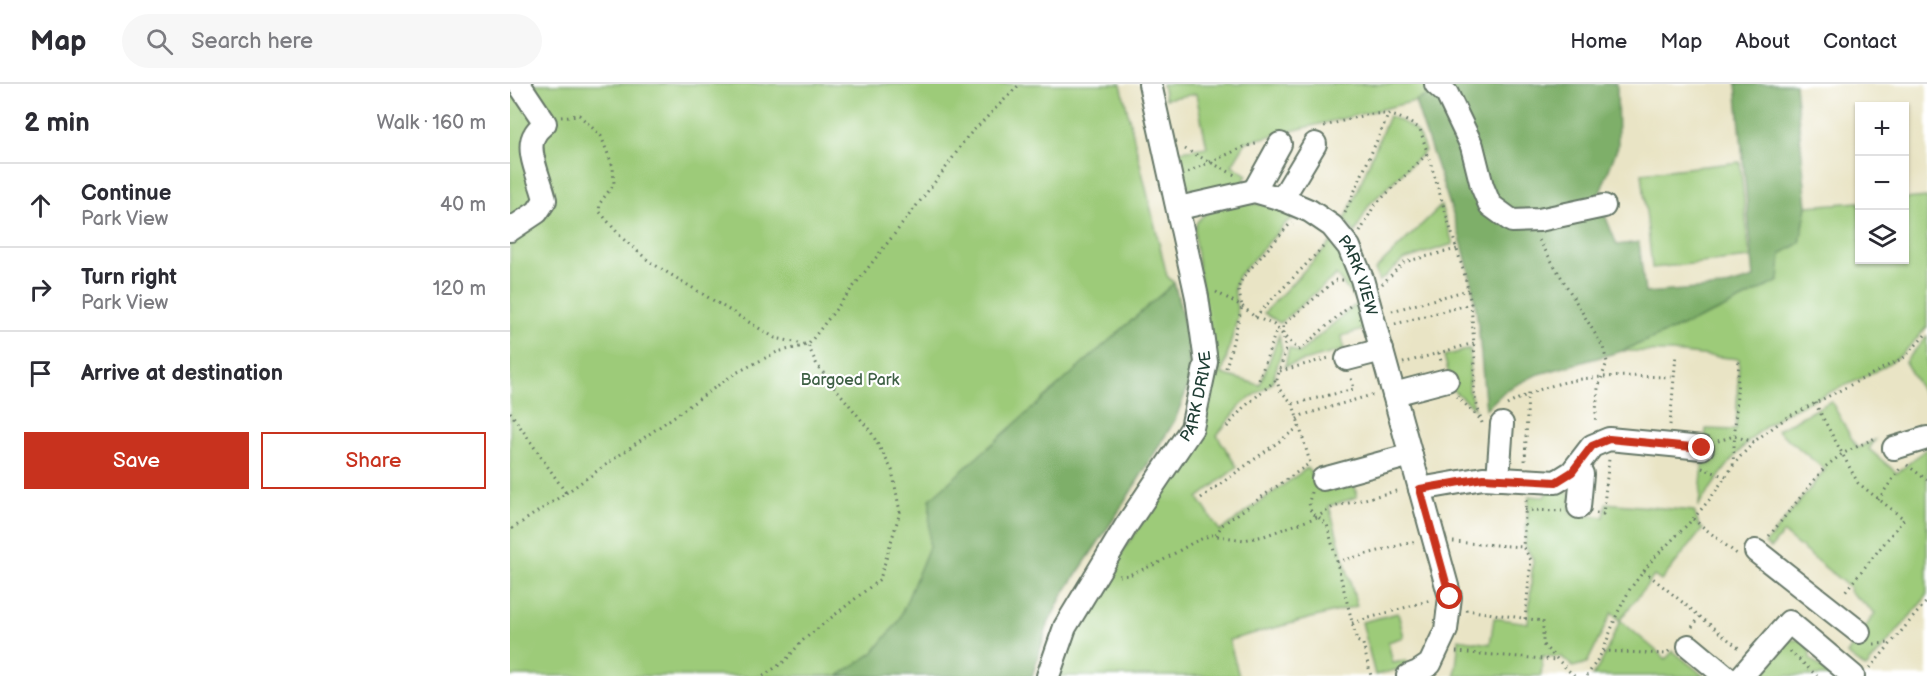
<!DOCTYPE html>
<html lang="en">
<head>
<meta charset="utf-8">
<style>
	:root { --surface:#fff; --page:#f7f7f7; --text:#2b2b33; --muted:#7c7c81; --line:#e1e1e2; --accent:#c8321e }
	body { margin:0; font-family:"Balsamiq Sans",sans-serif; background:var(--page); color:var(--text) }
	.controls { position:absolute; right:18px; top:18px; display:grid; overflow:hidden; border-radius:0px; box-shadow:0 2px 4px #0004 }
	.controls button { width:54px; height:54px; display:grid; place-items:center; padding:0; border:0; border-bottom:2px solid var(--line); background:var(--surface); color:var(--text); font:30px sans-serif }
	.stop { position:absolute; width:18px; height:18px; margin:-14px; border:4px solid #c8321e; border-radius:50%; background:#fff }
	.stop.end { background:#c8321e; border-color:#fff; box-shadow:0 2px 6px #0008 }
	.list { margin:0; padding:0; list-style:none }
	h2 { display:flex; justify-content:space-between; align-items:center; height:78px; margin:0; padding:0 24px; font-size:26px }
	h2 small { font-size:20px; font-weight:400; color:var(--muted) }
	.list li { display:grid; grid-template-columns:39px 1fr auto; gap:18px; align-items:center; box-sizing:border-box; height:84px; padding:0 24px; border-top:2px solid var(--line) }
	.list b { display:block; font-size:22px; white-space:nowrap }
	.list p { margin:0; font-size:20px; white-space:nowrap; color:var(--muted) }
	.list em { font-size:20px; font-style:normal; color:var(--muted) }
	.actions { display:flex; gap:12px; padding:18px 24px }
	.actions a { flex:1; padding:14px 0; border:2px solid var(--accent); border-radius:0px; text-align:center; font-size:21px; color:var(--accent) }
	.actions .main { background:var(--accent); color:#fff }
	.icon { flex:none; width:33px; height:33px; fill:none; stroke:currentColor; stroke-width:2; stroke-linecap:round; stroke-linejoin:round }
	.map { position:relative; flex:none; width:1417px; height:592px; overflow:hidden }
	header { display:flex; align-items:center; gap:36px; box-sizing:border-box; height:84px; padding:0 30px; background:var(--surface); border-bottom:2px solid var(--line) }
	header strong { font-size:28px }
	nav { display:flex; gap:33px; margin-inline-start:auto; font-size:21px }
	.search { width:420px; height:54px; background:var(--page); display:flex; align-items:center; gap:15px; box-sizing:border-box; padding:0 21px; border-radius:33px; color:var(--muted); font-size:22px }
	main { display:flex }
	aside { flex:1; background:var(--surface) }
	.map>svg:first-child { display:block }
	.green { fill:#9dcb79; stroke:#5e8456; stroke-width:1.5 }
	.forest { fill:#7eaf69; stroke:#4e764e; stroke-width:1.5 }
	.lines { fill:none; stroke-linecap:round; stroke-linejoin:round }
	.minor-casing { stroke:#667767; stroke-width:26 }
	.path { stroke:#667767; stroke-width:3; stroke-dasharray:1.5 4.5; stroke-linecap:butt }
	.minor { stroke:#fff; stroke-width:22 }
	.route { stroke:#c8321e; stroke-width:8 }
	.labels { text-anchor:middle; dominant-baseline:central; stroke-width:4.5; stroke-linejoin:round; paint-order:stroke }
	.street-label { font-size:16px; fill:#1f3d34; stroke:#fff }
	.park-label { font-size:16px; fill:#3e6045; stroke:#fff }
</style>
</head>
<body>
<header>
<strong>Map</strong>
<div class="search"><svg class="icon" aria-label="search" viewBox="0 0 24 24"><circle cx="10" cy="10" r="6"/><path d="M15 15l6 6"/></svg>Search here</div>
<nav><a>Home</a><a>Map</a><a>About</a><a>Contact</a></nav>
</header>
<main>
<aside>
<h2>2 min<small>Walk · 160 m</small></h2>
<ul class="list">
<li><svg class="icon" aria-label="ahead" viewBox="0 0 24 24"><path d="M12 20V5M6 11l6-6 6 6"/></svg><div><b>Continue</b><p>Park View</p></div><em>40 m</em></li>
<li><svg class="icon" aria-label="right" viewBox="0 0 24 24"><path d="M7 20v-9h11M14 6l5 5-5 5"/></svg><div><b>Turn right</b><p>Park View</p></div><em>120 m</em></li>
<li><svg class="icon" aria-label="arrive" viewBox="0 0 24 24"><path d="M6 21V4h12l-3 4 3 4H6"/></svg><div><b>Arrive at destination</b></div></li>
</ul>
<div class="actions"><a class="main">Save</a><a>Share</a></div>
</aside>
<div class="map">
<svg width="1417" height="592" viewBox="0 0 1417 592">
	<rect width="100%" height="100%" fill="#fff"/>
	<filter id="ink" filterUnits="userSpaceOnUse"><feTurbulence type="fractalNoise" baseFrequency=".0167" numOctaves="2"/><feDisplacementMap in="SourceGraphic" scale="12" xChannelSelector="R" yChannelSelector="G"/><feConvolveMatrix kernelMatrix="1 2 1 2 8 2 1 2 1" color-interpolation-filters="sRGB"/></filter>
	<filter id="wash" filterUnits="userSpaceOnUse"><feTurbulence type="fractalNoise" baseFrequency=".008" numOctaves="4" result="noise"/><feDisplacementMap in="SourceGraphic" scale="24" xChannelSelector="R" yChannelSelector="G"/><feGaussianBlur stdDeviation="1.35" result="paint"/><feColorMatrix in="noise" values="0 0 0 0 0 0 0 0 0 0 0 0 0 0 0 0 0 1.4 0 .05"/><feComposite in="paint" operator="in"/></filter>
	<g filter="url(#wash)">
		<rect width="100%" height="100%" fill="#e9e4c5"/>
		<path class="green" d="M 0,0 L 611,0 L 657,192 L 664,199 L 678,254 L 680,297 L 665,336 L 605,433 L 552,512 L 538,540 L 522,592 L 0,592 Z
			M 652,0 L 917,0 L 927,8 L 905,17 L 736,58 L 722,81 L 737,91 L 731,102 C 712,106 684,118 673,96 C 669,88 667,77 664,68 L 697,63 L 686,10 L 655,15 Z
			M 879,32 C 902,42 908,44 915,67 L 859,121 L 845,149 L 835,136 Z
			M 1230,78 L 1240,174 L 1142,184 L 1132,89 Z
			M 1417,113 L 1417,243 C 1408,252 1399,265 1388,273 C 1353,299 1307,310 1269,333 C 1234,355 1212,388 1189,421 L 1196,345 L 1226,346 L 1229,275 L 1162,268 L 1112,267 L 1210,226 L 1245,209 L 1271,170 L 1290,159 L 1297,122 L 1349,118 L 1350,176 L 1394,176 L 1395,115 Z
			M 738,119 L 766,122 L 794,132 L 778,137 L 728,192 L 724,204 L 728,232 L 712,290 L 750,301 L 769,251 L 772,266 L 762,299 L 732,320 L 707,351 L 727,383 L 688,414 L 710,447 L 797,384 L 806,395 L 812,397 L 815,406 L 844,397 L 847,413 L 819,422 L 847,522 L 719,556 L 729,592 L 545,592 L 572,526 L 656,404 L 688,347 L 700,320 L 704,287 L 685,158 C 685,152 684,143 687,138 C 697,123 722,121 738,119 Z
			M 931,122 L 943,160 L 893,176 L 869,198 L 865,186 Z
			M 821,158 L 831,169 L 848,214 L 844,214 L 826,191 L 770,239 L 754,229 Z
			M 851,221 L 856,245 L 832,252 L 834,266 L 775,282 L 779,264 L 789,269 L 844,222 Z
			M 1417,252 L 1417,316 L 1395,278 Z
			M 960,265 L 959,307 L 965,325 L 943,306 L 934,272 Z
			M 1321,317 L 1347,364 L 1365,356 L 1359,365 L 1387,389 L 1417,364 L 1417,512 L 1356,584 L 1337,570 L 1365,529 L 1339,507 L 1340,504 L 1273,449 L 1261,464 L 1255,460 L 1315,386 L 1267,346 Z
			M 1055,405 L 1061,411 L 1060,430 L 1094,433 L 1096,419 L 1184,427 L 1189,442 L 1193,445 L 1151,497 L 1144,492 L 1110,536 L 1156,575 L 1163,567 L 1194,592 L 1082,592 L 1091,579 L 1110,537 L 1102,528 L 1077,579 L 1063,583 L 1052,573 L 1033,572 L 1031,592 L 945,592 L 949,555 L 980,560 L 984,534 L 1018,539 L 1023,475 L 1015,462 L 1019,412 L 1034,413 L 1039,406 Z
			M 888,529 L 894,553 L 878,558 L 883,579 L 896,576 L 898,583 L 865,591 L 852,538 Z
			M 1273,556 L 1291,556 L 1299,564 L 1300,574 L 1321,592 L 1241,592 Z"/>
		<path class="forest" d="M 945,0 L 1107,0 L 1108,62 L 1088,114 L 1107,161 L 1129,158 L 1135,209 L 1213,203 L 1244,194 L 1226,0 L 1285,0 L 1297,122 L 1290,159 L 1271,170 L 1269,197 L 1210,226 L 1112,267 L 1026,291 L 996,306 L 976,325 C 971,281 970,236 960,192 C 947,133 923,75 905,17 Z
			M 664,199 L 678,254 L 680,297 L 665,336 L 605,433 L 552,512 L 538,540 L 522,592 L 328,592 L 363,569 L 388,538 L 419,463 L 420,415 Z"/>
	</g>
	<g filter="url(#ink)">
		<g class="lines">
			<defs>
				<g id="minor">
					<path d="M 926,0 L 937,10 L 962,62 L 972,102 L 980,121 L 1002,137 L 1029,136 L 1094,122"/>
					<path d="M 744,107 L 770,60"/>
					<path d="M 772,115 L 805,60"/>
					<path id="s1" d="M 669,124 L 744,107 L 772,115 L 800,127 L 822,142 L 839,163 L 852,195 L 940,513 L 936,546 L 920,580 L 908,588 L 898,592"/>
					<path d="M 0,146 L 27,128 L 35,116 C 32,98 14,66 25,50 C 27,46 32,42 35,39 L 9,0"/>
					<path d="M 837,275 L 872,266"/>
					<path d="M 884,310 L 937,296"/>
					<path d="M 1384,364 L 1417,354"/>
					<path d="M 1067,382 L 1072,390 L 1069,423"/>
					<path d="M 813,395 L 901,371"/>
					<path d="M 988,395 L 992,340"/>
					<path d="M 910,405 L 973,394 L 1046,398 L 1062,388 L 1082,362 L 1099,355 L 1192,364"/>
					<path d="M 1246,467 L 1349,548"/>
					<path d="M 1179,562 L 1215,592"/>
					<path id="s2" d="M 538,592 L 555,543 L 616,442 L 682,344 L 696,278 L 687,213 L 640,0"/>
					<path d="M 1232,592 L 1279,538 L 1343,592"/>
				</g>
			</defs>
			<use href="#minor" class="minor-casing"/>
			<path class="path" d="M 51,33 L 69,31 L 91,52 L 103,83 L 104,100 L 90,119 L 89,127 L 112,154 L 140,178 L 265,254 L 298,261 L 307,281 L 361,348 L 382,386 L 390,428 L 370,495 L 292,557 L 275,577 L 253,592
				M 814,42 C 855,32 872,19 910,45 L 955,192 L 961,220 L 965,275 L 964,311 L 972,339
				M 675,65 L 725,91
				M 678,88 L 736,62 L 750,59
				M 835,129 L 879,29
				M 850,148 L 864,122 L 918,69
				M 1029,156 L 1093,263 L 1097,278 L 1088,304 L 1085,340
				M 833,196 L 826,196 L 773,241 L 773,251 L 789,266 L 840,222
				M 872,200 L 894,178 L 947,165
				M 706,208 L 732,222 L 745,233 L 764,241 L 773,251 L 776,265 L 767,295 L 769,305 L 783,320 L 801,382
				M 882,227 L 958,206
				M 745,233 L 814,162
				M 885,240 L 961,220
				M 929,269 L 931,277
				M 893,279 L 964,259
				M 716,284 L 732,222 L 728,204 L 733,193 L 779,141 L 783,140
				M 770,287 L 819,274
				M 749,296 L 765,250 L 769,246
				M 947,312 L 970,335
				M 1305,319 L 1348,399 L 1394,435 L 1333,510
				M 783,320 L 844,305 L 841,294
				M 997,321 C 1056,288 1099,292 1164,293
				M 0,328 L 56,409 L 0,446
				M 787,335 L 793,331 L 865,310
				M 1160,341 L 1166,271
				M 717,343 L 733,324 L 767,295
				M 1208,357 L 1224,352 L 1244,358
				M 1015,377 L 1018,309
				M 1223,381 L 1229,275
				M 1397,381 L 1417,396
				M 1192,384 L 1216,393
				M 801,408 L 799,419 L 801,428 L 817,440 L 847,557 L 853,560 L 861,592
				M 56,409 L 224,290 L 267,268 L 298,261 L 435,85 L 457,53 L 510,0
				M 691,414 L 789,343
				M 1368,416 L 1391,383
				M 1015,426 L 1052,427
				M 1086,429 L 1093,430 L 1099,375
				M 1183,435 L 1228,471
				M 706,451 L 712,441 L 800,379
				M 1259,452 L 1315,383 L 1332,370 L 1367,353
				M 943,458 L 1013,463
				M 827,478 L 906,457
				M 1134,487 L 1230,565
				M 609,492 L 619,491 L 648,479 L 684,458 L 701,451 L 734,456 L 754,452 L 807,433 L 823,423 L 890,406
				M 956,526 L 1033,537 L 1033,561 L 1064,592
				M 1015,535 L 1021,476 L 1013,463 L 1016,416
				M 842,539 L 921,516
				M 1182,543 L 1190,533
				M 1364,560 L 1380,559
				M 1093,567 L 1156,570 L 1161,565
				M 1280,567 L 1307,592
				M 946,568 L 1047,576
				M 1360,584 L 1417,517
				M 1077,592 L 1093,567 L 1107,530 L 1120,505 L 1143,475 L 1183,435 L 1200,415 L 1228,375 L 1246,356 L 1276,334 L 1395,273 L 1417,249"/>
			<use href="#minor" class="minor"/>
		</g>
	</g>
	<g class="lines" filter="url(#ink)">
		<path class="route" d="M 940,513 L 910,405 L 973,394 L 1046,398 L 1062,388 L 1082,362 L 1099,355 L 1192,364"/>
	</g>
	<g class="labels">
		<g class="street-label">
			<text stroke="none"><textPath href="#s1" startOffset="220">PARK VIEW</textPath></text>
			<text stroke="none"><textPath href="#s2" startOffset="320">PARK DRIVE</textPath></text>
		</g>
		<g class="park-label">
			<text x="340" y="296">Bargoed Park</text>
		</g>
	</g>
</svg>
<div class="controls">
<button>+</button>
<button>−</button>
<button><svg class="icon" aria-label="layers" viewBox="0 0 24 24"><path d="M12 4l9 5-9 5-9-5zM3 14l9 5 9-5"/></svg></button>
</div>
<div class="stop" style="left:940px;top:513px"></div>
<div class="stop end" style="left:1192px;top:364px"></div>
</div>
</main>
</body>
</html>
